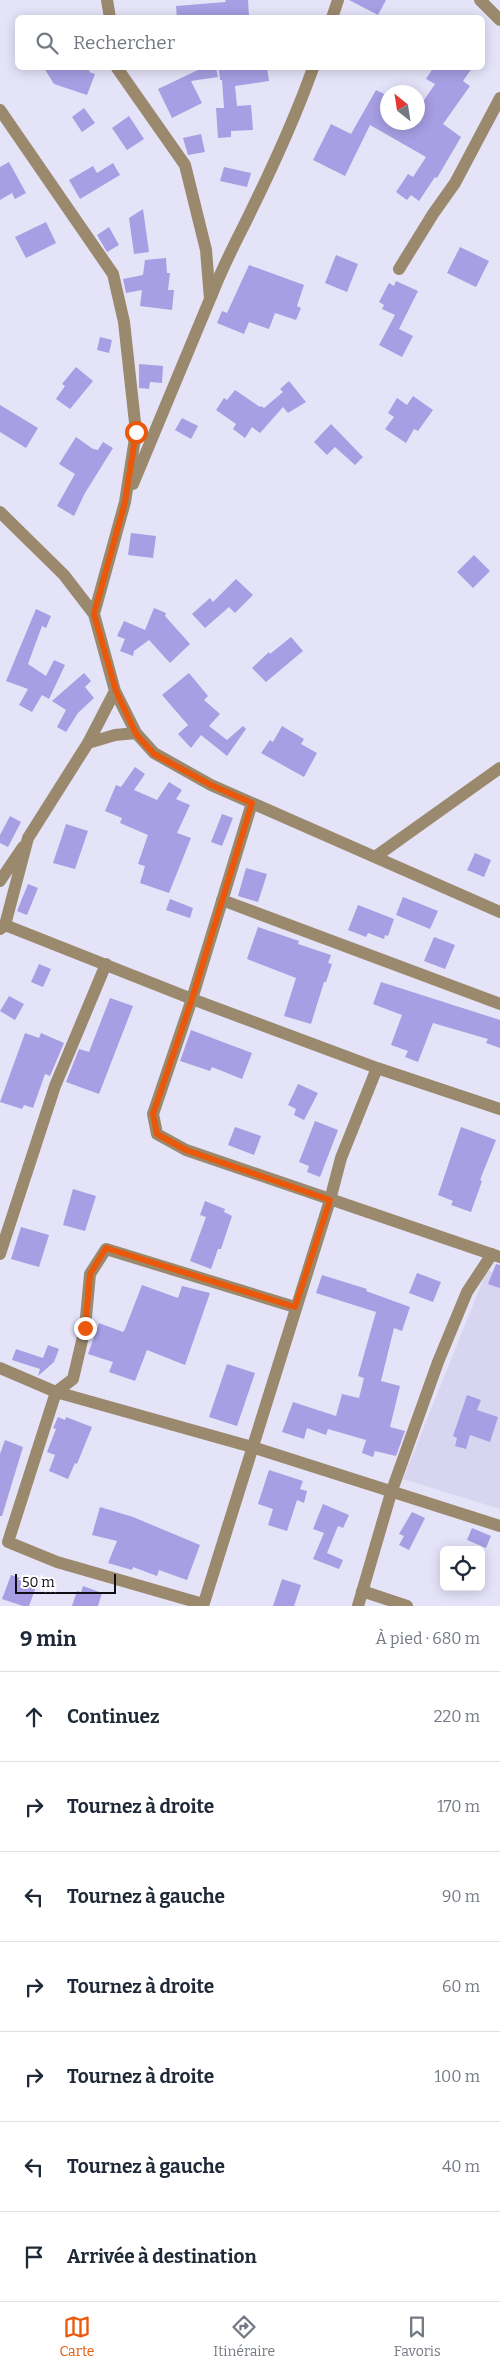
<!DOCTYPE html>
<html lang="fr">
<head>
<meta charset="utf-8">
<style>
	:root { --surface:#fff; --page:#f2f2f3; --text:#1f2937; --muted:#747a83; --line:#e0e1e3; --accent:#ea580c }
	body { margin:0; font-family:Bitter,serif; background:var(--page); color:var(--text) }
	.controls { position:absolute; right:15px; bottom:15px; display:grid; overflow:hidden; border-radius:8px; box-shadow:0 2px 12px #0003 }
	.controls button { width:45px; height:45px; display:grid; place-items:center; padding:0; border:0; border-bottom:1px solid var(--line); background:var(--surface); color:var(--text); font:25px sans-serif }
	.compass { position:absolute; left:380px; top:85px; width:45px; height:45px; border-radius:50%; background:var(--surface); box-shadow:0 2px 12px #0003; rotate:330deg }
	.scale { position:absolute; left:15px; bottom:12px; width:101px; box-sizing:border-box; padding-left:5px; border:2px solid #0f0e15; border-top:0; font-size:14px; line-height:18px; white-space:nowrap; color:#0f0e15; -webkit-text-stroke:4px #fff; paint-order:stroke }
	.stop { position:absolute; width:15px; height:15px; margin:-11px; border:4px solid #ea580c; border-radius:50%; background:#fff }
	.stop.end { background:#ea580c; border-color:#fff; box-shadow:0 1px 5px #0008 }
	.list { margin:0; padding:0; list-style:none }
	h2 { display:flex; justify-content:space-between; align-items:center; height:65px; margin:0; padding:0 20px; font-size:21px }
	h2 small { font-size:16px; font-weight:400; color:var(--muted) }
	.list li { display:grid; grid-template-columns:32px 1fr auto; gap:15px; align-items:center; box-sizing:border-box; height:90px; padding:0 20px; border-top:1px solid var(--line) }
	.list b { display:block; font-size:19px; white-space:nowrap }
	.list em { font-size:16px; font-style:normal; color:var(--muted) }
	.icon { flex:none; width:28px; height:28px; fill:none; stroke:currentColor; stroke-width:2; stroke-linecap:round; stroke-linejoin:round }
	.map { position:relative; flex:none; width:500px; height:1606px; overflow:hidden }
	.search { position:absolute; background:var(--surface); box-shadow:0 2px 12px #0003; left:15px; right:15px; top:15px; height:55px; display:flex; align-items:center; gap:12px; box-sizing:border-box; padding:0 18px; border-radius:8px; color:var(--muted); font-size:19px }
	.sheet { height:695px; background:var(--surface) }
	nav { display:flex; justify-content:space-around; align-items:center; box-sizing:border-box; height:70px; border-top:1px solid var(--line); background:var(--surface); font-size:14px; color:var(--muted) }
	nav a { display:grid; justify-items:center; gap:2px }
	nav .on { color:var(--accent) }
	.map>svg:first-child { display:block }
	.built { fill:#d8d5f1 }
	.building { fill:#a79ee3 }
	.lines { fill:none; stroke-linecap:round; stroke-linejoin:round }
	.minor { stroke:#9b896d; stroke-width:12 }
	.route { stroke:#ea580c; stroke-width:6 }
</style>
</head>
<body>
<div class="map">
<svg width="500" height="1606" viewBox="0 0 500 1606">
	<rect width="100%" height="100%" fill="#e5e3f8"/>
	<path class="built" d="M 487,1270 L 500,1275 L 500,1509 L 403,1479 Z"/>
	<path class="building" d="M 225,0 L 248,0 L 249,16 L 177,18 L 176,6 L 226,2 Z
		M 349,0 L 386,0 L 378,15 Z
		M 44,68 L 91,68 L 89,72 L 95,74 L 87,95 L 54,84 Z
		M 197,68 L 216,68 L 218,77 L 191,81 L 202,103 L 172,118 L 158,89 L 198,70 Z
		M 237,68 L 254,68 L 254,69 L 267,68 L 269,81 L 235,86 L 237,106 L 251,105 L 253,130 L 231,131 L 231,137 L 218,138 L 216,108 L 224,108 L 222,80 L 220,80 L 219,70 Z
		M 433,68 L 472,68 L 463,81 L 470,86 L 443,124 L 461,137 L 437,178 L 435,177 L 419,201 L 411,195 L 407,200 L 396,192 L 408,174 L 413,177 L 426,157 L 370,125 L 345,176 L 313,160 L 331,124 L 351,134 L 376,90 L 388,96 L 388,122 L 418,122 L 418,109 L 435,84 L 426,79 Z
		M 84,108 L 95,123 L 82,132 L 72,117 Z
		M 129,116 L 144,139 L 127,150 L 112,128 Z
		M 201,134 L 205,152 L 188,155 L 183,138 Z
		M 9,162 L 26,193 L 15,199 L 12,193 L 0,200 L 0,167 Z
		M 113,163 L 120,175 L 80,199 L 69,180 L 93,166 L 97,173 Z
		M 224,167 L 251,173 L 247,187 L 220,181 Z
		M 143,209 L 149,252 L 134,254 L 129,218 Z
		M 46,222 L 56,243 L 26,258 L 15,237 Z
		M 109,227 L 119,245 L 107,252 L 97,235 Z
		M 460,247 L 489,261 L 476,287 L 447,273 Z
		M 336,255 L 358,264 L 347,292 L 325,283 Z
		M 166,258 L 167,273 L 170,273 L 168,290 L 174,290 L 172,310 L 140,306 L 142,290 L 126,293 L 123,279 L 143,275 L 145,260 Z
		M 249,265 L 304,285 L 297,306 L 301,308 L 296,320 L 275,313 L 269,329 L 249,322 L 244,334 L 217,323 L 222,311 L 227,313 Z
		M 396,281 L 418,291 L 399,329 L 413,336 L 402,357 L 379,345 L 395,315 L 382,309 L 384,305 L 379,302 L 389,283 L 394,286 Z
		M 100,337 L 112,340 L 109,353 L 97,350 Z
		M 139,364 L 163,366 L 162,383 L 150,382 L 149,389 L 139,388 Z
		M 76,367 L 93,381 L 70,409 L 56,399 L 65,386 L 62,384 Z
		M 289,381 L 306,402 L 288,413 L 283,407 L 260,433 L 252,427 L 245,438 L 233,429 L 236,424 L 216,410 L 224,398 L 227,400 L 235,390 L 260,407 L 261,406 L 264,408 L 283,392 L 280,389 Z
		M 413,396 L 433,410 L 418,431 L 414,429 L 406,443 L 385,429 L 394,417 L 388,413 L 397,398 L 407,405 Z
		M 0,405 L 38,428 L 26,448 L 0,432 Z
		M 182,418 L 198,426 L 191,439 L 175,430 Z
		M 331,424 L 363,457 L 355,465 L 335,447 L 327,455 L 314,442 Z
		M 76,437 L 93,449 L 98,450 L 103,442 L 113,448 L 85,493 L 74,516 L 57,506 L 75,474 L 59,464 Z
		M 131,533 L 156,536 L 153,558 L 128,555 Z
		M 474,555 L 490,571 L 473,588 L 457,572 Z
		M 236,579 L 253,595 L 235,613 L 229,607 L 205,628 L 192,614 L 210,598 L 213,602 Z
		M 154,608 L 166,613 L 165,616 L 190,644 L 170,663 L 149,640 L 134,651 L 133,656 L 120,651 L 125,639 L 117,636 L 124,621 L 145,630 Z
		M 36,609 L 51,616 L 46,628 L 42,626 L 28,664 L 46,676 L 54,660 L 65,665 L 49,699 L 42,695 L 32,712 L 19,705 L 28,689 L 6,681 Z
		M 291,637 L 303,651 L 266,682 L 252,668 L 269,652 L 270,654 Z
		M 84,673 L 91,681 L 85,687 L 94,698 L 78,713 L 66,732 L 57,727 L 66,710 L 52,701 Z
		M 189,673 L 208,696 L 204,700 L 220,714 L 209,726 L 227,740 L 243,726 L 246,729 L 227,756 L 201,735 L 191,748 L 178,734 L 188,725 L 162,695 Z
		M 282,726 L 304,739 L 301,744 L 317,753 L 304,777 L 261,753 L 270,740 L 273,742 Z
		M 135,767 L 145,774 L 134,790 L 157,800 L 169,782 L 182,790 L 176,799 L 190,805 L 177,833 L 191,838 L 169,893 L 140,883 L 145,866 L 138,864 L 148,835 L 120,823 L 122,818 L 105,811 L 116,785 L 121,787 Z
		M 222,814 L 233,818 L 222,846 L 211,842 Z
		M 10,816 L 21,822 L 8,847 L 0,843 L 0,835 Z
		M 66,824 L 88,831 L 75,869 L 53,863 Z
		M 475,853 L 491,860 L 484,877 L 467,870 Z
		M 246,868 L 267,874 L 258,902 L 238,896 Z
		M 28,884 L 38,888 L 27,915 L 17,911 Z
		M 403,897 L 438,911 L 430,929 L 396,915 Z
		M 170,899 L 193,908 L 190,918 L 166,910 Z
		M 358,905 L 394,919 L 388,936 L 385,935 L 384,939 L 368,933 L 366,937 L 348,930 Z
		M 258,927 L 299,941 L 298,944 L 331,955 L 328,963 L 332,964 L 326,982 L 324,982 L 311,1024 L 284,1016 L 296,978 L 247,959 Z
		M 434,937 L 455,945 L 445,969 L 424,961 Z
		M 39,964 L 51,969 L 43,987 L 31,982 Z
		M 381,982 L 500,1020 L 500,1048 L 486,1043 L 488,1039 L 433,1023 L 418,1062 L 405,1057 L 408,1051 L 391,1045 L 402,1015 L 373,1004 Z
		M 9,996 L 24,1004 L 15,1020 L 0,1011 Z
		M 110,998 L 133,1006 L 99,1094 L 66,1082 L 79,1049 L 89,1052 Z
		M 191,1030 L 252,1053 L 242,1079 L 212,1067 L 210,1071 L 180,1061 Z
		M 25,1033 L 39,1038 L 41,1033 L 64,1043 L 50,1076 L 45,1074 L 33,1108 L 24,1105 L 22,1109 L 0,1102 Z
		M 298,1084 L 318,1093 L 304,1120 L 294,1115 L 296,1109 L 288,1105 Z
		M 315,1121 L 338,1130 L 320,1177 L 307,1172 L 309,1166 L 299,1162 Z
		M 235,1127 L 261,1136 L 254,1155 L 228,1145 Z
		M 461,1127 L 496,1140 L 480,1180 L 482,1181 L 471,1212 L 451,1205 L 453,1201 L 438,1195 Z
		M 73,1189 L 96,1196 L 85,1231 L 63,1225 Z
		M 205,1201 L 225,1209 L 224,1212 L 232,1216 L 221,1249 L 218,1249 L 211,1269 L 190,1261 L 206,1217 L 200,1215 Z
		M 21,1227 L 49,1235 L 39,1267 L 11,1259 Z
		M 496,1264 L 500,1265 L 500,1288 L 488,1284 Z
		M 417,1273 L 441,1282 L 433,1302 L 409,1293 Z
		M 322,1275 L 367,1289 L 366,1291 L 410,1307 L 402,1331 L 394,1328 L 381,1381 L 400,1386 L 390,1427 L 405,1431 L 396,1456 L 375,1451 L 373,1457 L 362,1453 L 366,1440 L 328,1429 L 326,1435 L 307,1428 L 304,1439 L 282,1432 L 293,1402 L 336,1416 L 342,1394 L 359,1398 L 364,1378 L 358,1376 L 376,1312 L 316,1293 Z
		M 142,1285 L 178,1298 L 182,1286 L 210,1293 L 185,1365 L 147,1350 L 135,1381 L 109,1372 L 113,1362 L 88,1354 L 99,1323 L 123,1332 L 125,1329 Z
		M 48,1345 L 59,1349 L 54,1362 L 38,1376 L 40,1369 L 12,1360 L 16,1349 L 43,1358 Z
		M 227,1364 L 255,1373 L 237,1426 L 209,1417 Z
		M 467,1395 L 481,1400 L 477,1410 L 498,1417 L 490,1442 L 470,1435 L 466,1449 L 455,1446 L 457,1438 L 453,1436 Z
		M 58,1417 L 65,1420 L 66,1417 L 92,1427 L 77,1464 L 75,1463 L 68,1479 L 49,1471 L 55,1455 L 47,1452 L 56,1429 L 53,1428 Z
		M 5,1440 L 23,1447 L 2,1516 L 0,1516 L 0,1454 Z
		M 269,1470 L 303,1481 L 300,1489 L 307,1491 L 304,1503 L 297,1500 L 287,1531 L 268,1525 L 273,1509 L 258,1504 Z
		M 323,1504 L 349,1515 L 343,1528 L 338,1526 L 327,1553 L 343,1560 L 339,1569 L 313,1559 L 324,1533 L 313,1529 Z
		M 100,1507 L 133,1517 L 200,1545 L 187,1580 L 159,1570 L 157,1576 L 133,1567 L 132,1570 L 108,1563 L 117,1541 L 92,1535 Z
		M 412,1512 L 425,1518 L 409,1550 L 399,1545 L 404,1536 L 399,1534 Z
		M 472,1528 L 491,1536 L 486,1548 L 467,1540 Z
		M 11,1575 L 37,1584 L 29,1606 L 23,1606 L 2,1599 Z
		M 282,1579 L 301,1585 L 294,1606 L 273,1606 Z
		M 83,1586 L 102,1593 L 98,1606 L 72,1606 L 77,1591 L 81,1592 Z"/>
	<g class="lines">
		<path class="minor" d="M 107,0 L 110,18
			M 480,0 L 500,20
			M 332,18 L 338,0
			M 117,68 L 185,165 L 206,250 L 210,299 L 133,484
			M 0,110 L 113,274 L 124,322 L 136,432 L 125,502 L 94,614 L 115,691 L 136,733 L 154,753 L 211,785 L 500,912
			M 399,269 L 433,214 L 455,183 L 500,98
			M 211,297 C 222,267 237,240 251,211 C 274,164 296,116 313,68
			M 0,512 L 64,575 L 94,614
			M 88,743 L 115,735 L 136,733
			M 252,803 L 192,999 L 153,1114 L 157,1134 L 186,1150 L 500,1257
			M 375,857 L 500,768
			M 0,881 L 23,847
			M 222,900 L 500,1004
			M 5,925 L 192,999 L 377,1068 L 500,1109
			M 0,929 L 5,925 L 28,838 L 88,743 L 115,691
			M 0,1254 L 55,1086 L 106,964
			M 0,1368 L 56,1392 L 252,1447 L 500,1526
			M 362,1591 L 407,1606
			M 203,1604 L 57,1562 L 8,1542 L 56,1392 L 73,1379 L 85,1328 L 90,1274 L 106,1249 L 295,1307
			M 203,1606 L 330,1200 L 341,1158 L 377,1068
			M 358,1606 L 391,1493 L 438,1362 L 467,1292 L 492,1254"/>
	</g>
	<g class="lines">
		<path class="route" d="M 85,1328 L 90,1274 L 106,1248 L 295,1307 L 330,1200 L 186,1150 L 157,1134 L 153,1114 L 192,999 L 252,803 L 211,785 L 154,754 L 136,734 L 116,691 L 94,614 L 125,502 L 136,432"/>
	</g>
</svg>
<div class="controls">
<button><svg class="icon" aria-label="locate" viewBox="0 0 24 24"><circle cx="12" cy="12" r="6"/><path d="M12 2v4M12 18v4M2 12h4M18 12h4"/></svg></button>
</div>
<svg class="compass" viewBox="-18 -18 36 36"><path d="M0-13l5 13h-10z" fill="#e53935"/><path d="M0 13l5-13h-10z" fill="#747a83"/></svg>
<div class="scale">50 m</div>
<div class="stop" style="left:136px;top:432px"></div>
<div class="stop end" style="left:85px;top:1328px"></div>
<div class="search"><svg class="icon" aria-label="search" viewBox="0 0 24 24"><circle cx="10" cy="10" r="6"/><path d="M15 15l6 6"/></svg>Rechercher</div>
</div>
<section class="sheet">
<h2>9 min<small>À pied · 680 m</small></h2>
<ul class="list">
<li><svg class="icon" aria-label="ahead" viewBox="0 0 24 24"><path d="M12 20V5M6 11l6-6 6 6"/></svg><div><b>Continuez</b></div><em>220 m</em></li>
<li><svg class="icon" aria-label="right" viewBox="0 0 24 24"><path d="M7 20v-9h11M14 6l5 5-5 5"/></svg><div><b>Tournez à droite</b></div><em>170 m</em></li>
<li><svg class="icon" aria-label="left" viewBox="0 0 24 24"><path d="M17 20v-9H6M10 6l-5 5 5 5"/></svg><div><b>Tournez à gauche</b></div><em>90 m</em></li>
<li><svg class="icon" aria-label="right" viewBox="0 0 24 24"><path d="M7 20v-9h11M14 6l5 5-5 5"/></svg><div><b>Tournez à droite</b></div><em>60 m</em></li>
<li><svg class="icon" aria-label="right" viewBox="0 0 24 24"><path d="M7 20v-9h11M14 6l5 5-5 5"/></svg><div><b>Tournez à droite</b></div><em>100 m</em></li>
<li><svg class="icon" aria-label="left" viewBox="0 0 24 24"><path d="M17 20v-9H6M10 6l-5 5 5 5"/></svg><div><b>Tournez à gauche</b></div><em>40 m</em></li>
<li><svg class="icon" aria-label="arrive" viewBox="0 0 24 24"><path d="M6 21V4h12l-3 4 3 4H6"/></svg><div><b>Arrivée à destination</b></div></li>
</ul>
</section>
<nav>
<a class="on"><svg class="icon" aria-label="map" viewBox="0 0 24 24"><path d="M3 6l6-2 6 2 6-2v14l-6 2-6-2-6 2zM9 4v14M15 6v14"/></svg>Carte</a>
<a><svg class="icon" aria-label="directions" viewBox="0 0 24 24"><path d="M12 3l9 9-9 9-9-9zM9 14v-3h6M13 9l2 2-2 2"/></svg>Itinéraire</a>
<a><svg class="icon" aria-label="saved" viewBox="0 0 24 24"><path d="M7 4h10v16l-5-4-5 4z"/></svg>Favoris</a>
</nav>
</body>
</html>
